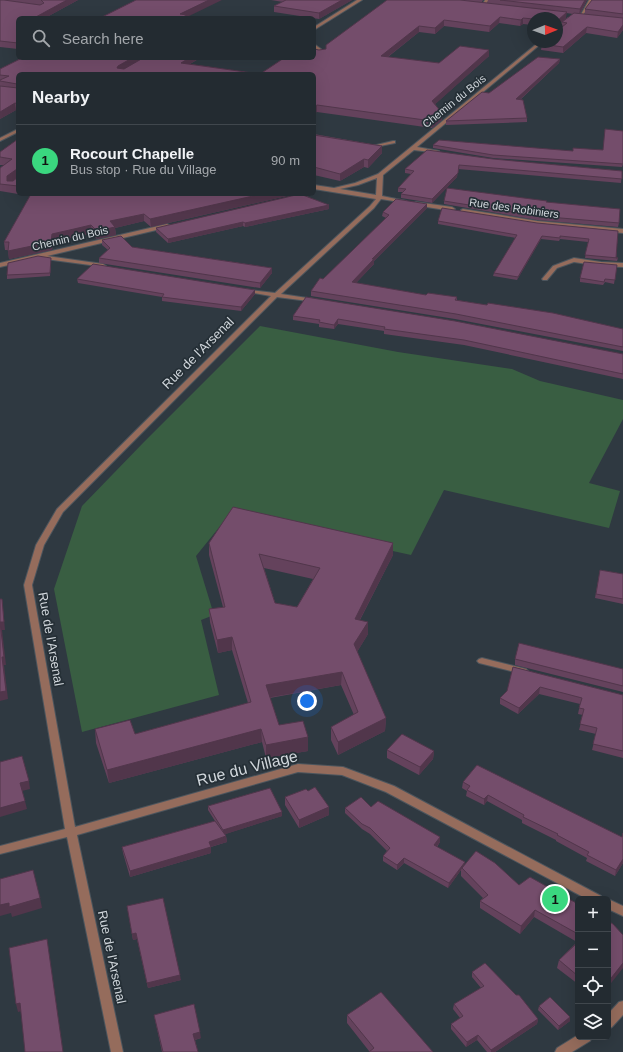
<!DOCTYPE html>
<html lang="en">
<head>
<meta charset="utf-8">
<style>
	:root { --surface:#232b31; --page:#2f373d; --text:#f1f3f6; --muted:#a3a7ab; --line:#40474d; --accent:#3ad77f }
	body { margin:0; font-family:Arial,sans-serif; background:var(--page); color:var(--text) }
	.controls { position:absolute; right:12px; bottom:12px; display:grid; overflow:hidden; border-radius:6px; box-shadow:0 4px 16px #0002 }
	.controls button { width:36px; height:36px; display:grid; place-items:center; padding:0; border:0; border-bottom:1px solid var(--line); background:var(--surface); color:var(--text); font:20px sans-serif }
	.compass { position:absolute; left:527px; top:12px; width:36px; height:36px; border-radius:50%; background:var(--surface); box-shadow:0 4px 16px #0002; rotate:89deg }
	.you { position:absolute; left:307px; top:701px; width:14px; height:14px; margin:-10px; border:3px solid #fff; border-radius:50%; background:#1a73e8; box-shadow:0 0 0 6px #1a73e833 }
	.badge { display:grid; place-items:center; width:26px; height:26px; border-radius:50%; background:var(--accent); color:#111; font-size:13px; font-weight:700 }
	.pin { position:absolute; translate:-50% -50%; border:2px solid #fff; box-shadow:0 1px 4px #0006 }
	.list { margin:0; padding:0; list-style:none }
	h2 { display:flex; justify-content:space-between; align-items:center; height:52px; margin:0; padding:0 16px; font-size:17px }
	h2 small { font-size:13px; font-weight:400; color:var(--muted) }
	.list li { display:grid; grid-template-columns:26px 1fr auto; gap:12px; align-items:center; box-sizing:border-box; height:72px; padding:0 16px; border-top:1px solid var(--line) }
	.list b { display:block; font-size:15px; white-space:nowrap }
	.list p { margin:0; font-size:13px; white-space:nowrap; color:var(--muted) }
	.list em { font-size:13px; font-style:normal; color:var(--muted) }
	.icon { flex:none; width:22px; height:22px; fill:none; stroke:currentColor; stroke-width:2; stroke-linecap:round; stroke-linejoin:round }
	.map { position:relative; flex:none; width:623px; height:1052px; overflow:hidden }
	.search { position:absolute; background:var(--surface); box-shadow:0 4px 16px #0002; left:16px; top:16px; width:300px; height:44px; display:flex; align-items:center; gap:10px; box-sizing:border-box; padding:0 14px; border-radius:6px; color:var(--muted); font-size:15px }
	.panel { position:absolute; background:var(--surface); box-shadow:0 4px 16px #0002; left:16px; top:72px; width:300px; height:124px; border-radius:6px }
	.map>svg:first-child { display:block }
	.green { fill:#395e42 }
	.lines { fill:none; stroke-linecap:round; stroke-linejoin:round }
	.service-casing { stroke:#4c555d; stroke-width:2 }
	.minor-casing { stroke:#4c555d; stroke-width:2 }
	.service { fill:#956c5c; fill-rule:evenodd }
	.minor { fill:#956c5c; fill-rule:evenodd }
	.wall { fill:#64425c; fill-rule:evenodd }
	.shaded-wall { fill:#51364b }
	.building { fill:#744d6b; stroke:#51364b; fill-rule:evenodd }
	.labels { text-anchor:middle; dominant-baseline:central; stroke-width:3.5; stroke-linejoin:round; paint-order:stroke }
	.far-street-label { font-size:11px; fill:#d0d6db; stroke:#252f36 }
	.street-label { font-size:13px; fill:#d0d6db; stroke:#252f36 }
	.near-street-label { font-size:16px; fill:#d0d6db; stroke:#252f36 }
</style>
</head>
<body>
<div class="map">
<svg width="623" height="1052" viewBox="0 0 623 1052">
	<rect width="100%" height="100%" fill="#2f3941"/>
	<path class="green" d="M 260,326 L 398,352 L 512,369 L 540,381 L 623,400 L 623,419 L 589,483 L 620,491 L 609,528 L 444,490 L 411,555 L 229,515 L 196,556 L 214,615 L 201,620 L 219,695 L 82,732 L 54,589 L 82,506 L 143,443 Z"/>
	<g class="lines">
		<defs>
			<path id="service" d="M 357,0 L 362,0 L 314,30 L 314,27 Z
				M 314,44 L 325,52 L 325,54 L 314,52 L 314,50 L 319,51 L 314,47 Z
				M 18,129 L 18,132 L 0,141 L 0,138 Z
				M 393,141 L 395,141 L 395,143 L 370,148 L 368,147 Z"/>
			<path id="minor" d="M 485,0 L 489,0 L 483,7 L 481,7 Z
				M 589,0 L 593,0 L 581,18 L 579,18 Z
				M 568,18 L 571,19 L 557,30 L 557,27 Z
				M 539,42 L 543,42 L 417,147 L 439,151 L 439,153 L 414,150 L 383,175 L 382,196 L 406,201 L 406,203 L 381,199 L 374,208 L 281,294 L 314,299 L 317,301 L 316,302 L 277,297 L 63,512 L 44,545 L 32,585 L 75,827 L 298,764 L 343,767 L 394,786 L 601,896 L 603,899 L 587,899 L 386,792 L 342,775 L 298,772 L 77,835 L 123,1052 L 111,1052 L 67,837 L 0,854 L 0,846 L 65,829 L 24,585 L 36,545 L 57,509 L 271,296 L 242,291 L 242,289 L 275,293 L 370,206 L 376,199 L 314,189 L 314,185 L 334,188 L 355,183 L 378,174 ZM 377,178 L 376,195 L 340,189 L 358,185 Z
				M 303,194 L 312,194 L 293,200 L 290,198 Z
				M 416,202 L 452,207 L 455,209 L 452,211 L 414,205 L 414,203 Z
				M 463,209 L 537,221 L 623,229 L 623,233 L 537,225 L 461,212 L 461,210 Z
				M 167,224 L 169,225 L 169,227 L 47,256 L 103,264 L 106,266 L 105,267 L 38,258 L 0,267 L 0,263 Z
				M 574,258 L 601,262 L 623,263 L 623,267 L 601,266 L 574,262 L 557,268 L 547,280 L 543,280 L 542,279 L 553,266 Z
				M 482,658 L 526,669 L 528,671 L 526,673 L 523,674 L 479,663 L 477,661 L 479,659 Z
				M 608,899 L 623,906 L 623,916 L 608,909 Z
				M 623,1001 L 623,1015 L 612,1027 L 608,1029 L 608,1014 L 619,1002 Z
				M 578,1035 L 578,1037 L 592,1037 L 590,1041 L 572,1052 L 555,1052 L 557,1048 Z"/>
		</defs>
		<use href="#service" class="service-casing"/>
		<use href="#minor" class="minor-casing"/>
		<use href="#service" class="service"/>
		<use href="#minor" class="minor"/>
	</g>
	<path class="wall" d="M 0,0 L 78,0 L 45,18 L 18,18 L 18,49 L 0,47 Z
		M 271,0 L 352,0 L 319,19 L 274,12 L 274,6 L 283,2 Z
		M 387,0 L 483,0 L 482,2 L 487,3 L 488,0 L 587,0 L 580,14 L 585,14 L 585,9 L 623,0 L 623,30 L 617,38 L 586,33 L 563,53 L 541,50 L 542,44 L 561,28 L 562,22 L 573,14 L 566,13 L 566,18 L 557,26 L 557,18 L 533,18 L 533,25 L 523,24 L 520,26 L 499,23 L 489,32 L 444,26 L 435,34 L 419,32 L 388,57 L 439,63 L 489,50 L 489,56 L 435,104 L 442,113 L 442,120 L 432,128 L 317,112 L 18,74 L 18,110 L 16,110 L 0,119 L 0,69 L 22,58 L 200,58 L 190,64 L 260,74 L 319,50 L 326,49 Z
		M 560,59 L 559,63 L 520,100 L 527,118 L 527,122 L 446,125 L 446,121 L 489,93 Z
		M 314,134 L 382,146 L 382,153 L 368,168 L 364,167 L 340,181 L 314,175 Z
		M 18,139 L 18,194 L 0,191 L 0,168 L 4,165 L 0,165 L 0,152 Z
		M 433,145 L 623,164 L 622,167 L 493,158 L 433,148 Z
		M 493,159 L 622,171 L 621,183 L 458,169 L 457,177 L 432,203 L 401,198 L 401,194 L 403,192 L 398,192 L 398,188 L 411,174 L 405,173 L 405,169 Z
		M 19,194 L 291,194 L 291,195 L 151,227 L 144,221 L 115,228 L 116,235 L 97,239 L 92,233 L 75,237 L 53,242 L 52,250 L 9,259 L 8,250 L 5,250 L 4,242 L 30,196 Z
		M 444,201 L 547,201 L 546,202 L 619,223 L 618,227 L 537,220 L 444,204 Z
		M 329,205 L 329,209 L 245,227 L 243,226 L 168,243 L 156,232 L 156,228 Z
		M 427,208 L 374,261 L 374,264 L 356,283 L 426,295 L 457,297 L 457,300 L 623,329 L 623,351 L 455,319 L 311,296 L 311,291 L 386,218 L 382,216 L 383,212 Z
		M 438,221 L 537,223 L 618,231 L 616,258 L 618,258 L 617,261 L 585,258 L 588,242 L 560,239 L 559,241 L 541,239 L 517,280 L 493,276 L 494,273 L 516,238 L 438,224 Z
		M 102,240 L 132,247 L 272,268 L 272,273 L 260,288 L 99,263 L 99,258 L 108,250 L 102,245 Z
		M 51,262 L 50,276 L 7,279 L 7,275 Z
		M 617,265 L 614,284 L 605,282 L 603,285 L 580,282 L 580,278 Z
		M 77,279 L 255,290 L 255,294 L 241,311 L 162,301 L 162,297 L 78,283 Z
		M 306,297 L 623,354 L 623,379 L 464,345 L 384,334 L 384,331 L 338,324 L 334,329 L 319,327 L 319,324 L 293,320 L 293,316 Z
		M 209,543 L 393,543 L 393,555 L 360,620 L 368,634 L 357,652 L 386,718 L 385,731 L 338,755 L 331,740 L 331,727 L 354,715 L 341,685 L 270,698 L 279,725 L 308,737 L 308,751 L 266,758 L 262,742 L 109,783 L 96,743 L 95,729 L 135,734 L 248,703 L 232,650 L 218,653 L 210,622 L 209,609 L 223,607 L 209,555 ZM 264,568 L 313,579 L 297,607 L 275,603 Z
		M 600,570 L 623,574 L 623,604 L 595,598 Z
		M 515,659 L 623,669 L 623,692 L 515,665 Z
		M 513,667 L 623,695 L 623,758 L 592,750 L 596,734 L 579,730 L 583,715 L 578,714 L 580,704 L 539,694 L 518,714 L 500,704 L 500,698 L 507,691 Z
		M 387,750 L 434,751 L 433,759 L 419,775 L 387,758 Z
		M 463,782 L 623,863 L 615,876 L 586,861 L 587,858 L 556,841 L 556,840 L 522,823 L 522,820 L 487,801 L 484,805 L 466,796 L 467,791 L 462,788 Z
		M 285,797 L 329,815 L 299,828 L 285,805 Z
		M 208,806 L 282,816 L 225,834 L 226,836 L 227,842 L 211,847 L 211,853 L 130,877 L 123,853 L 122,847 L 215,821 L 208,810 Z
		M 371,807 L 440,837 L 440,842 L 437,847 L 464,865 L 519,885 L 578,904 L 578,984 L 557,968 L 559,960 L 577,942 L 534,917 L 520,934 L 480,908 L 480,901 L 483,898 L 461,876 L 461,870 L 448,888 L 404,863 L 397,870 L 383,861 L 383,856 L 387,851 L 370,834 L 362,829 L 345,813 L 345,808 Z
		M 127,906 L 181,980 L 148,988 L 137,939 L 133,940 Z
		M 472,972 L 538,1019 L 537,1024 L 495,1052 L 487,1052 L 477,1040 L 466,1047 L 451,1029 L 451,1024 L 460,1018 L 453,1009 L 454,1004 L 481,988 L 472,977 Z
		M 539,1006 L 570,1017 L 570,1021 L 558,1030 L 538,1010 Z
		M 154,1015 L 201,1038 L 195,1040 L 198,1052 L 162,1052 Z
		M 347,1015 L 433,1052 L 369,1051 L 347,1023 Z"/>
	<path class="shaded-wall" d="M 67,0 L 78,0 L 45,18 L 34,18 Z
		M 209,0 L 222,0 L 187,17 L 187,18 L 180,18 L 180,14 Z
		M 342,0 L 352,0 L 319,19 L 319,13 Z
		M 585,0 L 587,0 L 579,15 L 580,9 Z
		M 567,12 L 566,18 L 557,26 L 557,21 Z
		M 500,17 L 499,23 L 489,32 L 490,26 Z
		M 523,18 L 523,24 L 520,26 L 521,20 Z
		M 444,20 L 444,26 L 435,34 L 435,28 Z
		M 623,25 L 623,30 L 617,38 L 618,32 Z
		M 419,26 L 419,32 L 381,62 L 381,56 Z
		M 587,27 L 586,33 L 563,53 L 563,47 Z
		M 489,50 L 489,56 L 431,108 L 432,101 Z
		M 132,58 L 143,58 L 118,73 L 117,68 L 118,66 Z
		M 189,58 L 200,58 L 181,69 L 181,63 Z
		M 560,59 L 559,63 L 515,104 L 516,99 Z
		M 15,103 L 16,110 L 0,119 L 0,112 Z
		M 317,105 L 317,112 L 314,114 L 314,107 Z
		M 442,113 L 442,120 L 432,128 L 432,121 Z
		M 382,146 L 382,153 L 368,168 L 368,160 Z
		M 364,159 L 364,167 L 340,181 L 340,174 Z
		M 459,165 L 457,177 L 432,203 L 432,199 Z
		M 17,169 L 18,177 L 8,184 L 7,181 L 7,176 Z
		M 262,194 L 291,194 L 291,195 L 151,227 L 150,219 Z
		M 427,204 L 427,208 L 374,261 L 374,264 L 352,287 L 352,282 L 372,259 Z
		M 329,205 L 329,209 L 245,227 L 245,223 Z
		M 144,214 L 144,221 L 115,228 L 116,235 L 97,239 L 97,231 L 110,221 Z
		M 243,222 L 243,226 L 168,243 L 168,239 Z
		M 91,225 L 92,233 L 53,242 L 52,250 L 9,259 L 8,251 L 52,234 Z
		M 542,236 L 541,239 L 517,280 L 518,277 Z
		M 272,268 L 272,273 L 260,288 L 260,283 Z
		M 255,290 L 255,294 L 241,311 L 241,307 Z
		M 338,319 L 338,324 L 334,329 L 334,325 Z
		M 393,543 L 393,555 L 354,631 L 355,619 Z
		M 2,599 L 3,607 L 5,630 L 2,630 L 6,665 L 4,665 L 8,699 L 0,701 L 0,622 Z
		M 368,622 L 368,634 L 354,657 L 354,644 Z
		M 232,637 L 232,650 L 218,653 L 217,640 Z
		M 342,672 L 341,685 L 266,698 L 266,685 Z
		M 540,687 L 539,694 L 518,714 L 519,708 Z
		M 386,718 L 385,731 L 338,755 L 338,742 Z
		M 261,729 L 262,742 L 109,783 L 107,770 Z
		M 308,737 L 308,751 L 266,758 L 266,745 Z
		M 434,751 L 433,759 L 419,775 L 420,767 Z
		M 29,781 L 30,789 L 22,791 L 20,783 Z
		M 488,795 L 487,801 L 484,805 L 484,799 Z
		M 25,801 L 27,809 L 0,817 L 0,808 Z
		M 329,807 L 329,815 L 299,828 L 299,820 Z
		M 282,812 L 282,816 L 223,835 L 223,830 Z
		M 226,836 L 227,842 L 210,847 L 209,842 Z
		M 440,837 L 440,842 L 434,850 L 434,845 Z
		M 211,847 L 211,853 L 130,877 L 130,871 Z
		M 404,858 L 404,863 L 397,870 L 397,865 Z
		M 623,859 L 623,863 L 615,876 L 616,870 Z
		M 465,862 L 464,867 L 462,868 L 461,870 L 448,888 L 449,883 Z
		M 40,898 L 42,908 L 12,917 L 11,913 L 0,916 L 0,905 L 9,903 Z
		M 535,910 L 534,917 L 520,934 L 521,926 Z
		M 136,933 L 137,939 L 133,940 L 132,934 Z
		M 623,963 L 623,968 L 608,987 L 608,982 Z
		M 180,975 L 181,980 L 148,988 L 147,983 Z
		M 20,1003 L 22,1011 L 18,1012 L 16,1004 Z
		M 570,1017 L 570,1021 L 558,1030 L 559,1026 Z
		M 538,1019 L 537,1024 L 495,1052 L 491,1052 L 491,1050 Z
		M 200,1032 L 201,1038 L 194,1040 L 193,1034 Z
		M 478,1035 L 477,1040 L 466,1047 L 467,1042 Z"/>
	<path class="building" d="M 0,0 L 4,0 L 40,5 L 44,3 L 41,0 L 67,0 L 34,18 L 18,18 L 18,43 L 0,41 Z
		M 136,0 L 209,0 L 180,14 L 187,15 L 181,18 L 100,18 Z
		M 286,0 L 342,0 L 319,13 L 274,6 Z
		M 387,0 L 460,0 L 567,12 L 557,21 L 557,18 L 533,18 L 533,19 L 523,18 L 521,20 L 500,17 L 490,26 L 444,20 L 435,28 L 419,26 L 381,56 L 439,63 L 460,46 L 489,50 L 432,101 L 442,113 L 432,121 L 317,105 L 314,107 L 314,74 L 18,74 L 18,88 L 17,84 L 0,81 L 0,80 L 9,76 L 0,75 L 0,69 L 22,58 L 132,58 L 118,66 L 117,68 L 124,69 L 143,58 L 189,58 L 181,63 L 260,74 L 284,58 L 314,58 L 314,49 L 319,50 L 326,49 L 326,45 Z
		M 500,0 L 585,0 L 580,9 Z
		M 592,0 L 623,0 L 623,14 L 585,9 Z
		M 574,13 L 623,18 L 623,25 L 618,32 L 587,27 L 563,47 L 542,44 L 543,42 L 557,42 L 557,31 L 567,23 L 562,22 Z
		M 538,57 L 560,59 L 516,99 L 523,100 L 527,118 L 446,121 L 482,92 L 489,93 Z
		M 0,86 L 18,88 L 18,104 L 15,103 L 0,112 Z
		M 605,129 L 623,131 L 623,164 L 493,155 L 433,145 L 439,140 L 573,151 L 573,148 L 603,150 Z
		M 314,135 L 382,146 L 368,160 L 364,159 L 340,174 L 314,167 Z
		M 18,139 L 18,170 L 17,169 L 7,176 L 7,181 L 13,181 L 18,177 L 18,175 L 18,186 L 0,184 L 0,168 L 12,159 L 0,157 L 0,152 Z
		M 427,150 L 493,159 L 622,171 L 622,179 L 459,165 L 458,173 L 432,199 L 401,194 L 406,189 L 398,188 L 414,171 L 405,169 Z
		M 447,188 L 547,201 L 546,202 L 620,209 L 619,223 L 538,216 L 444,201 Z
		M 31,194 L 262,194 L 150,219 L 144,214 L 110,221 L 115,227 L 97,231 L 91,225 L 74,229 L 52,234 L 51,242 L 8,251 L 9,242 L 4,242 Z
		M 300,194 L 329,205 L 245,223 L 243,222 L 168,239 L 156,228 Z
		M 396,199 L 427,204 L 372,259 L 374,259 L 352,282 L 426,295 L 428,293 L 457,297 L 455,300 L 487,305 L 488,303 L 553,313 L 623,329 L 623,347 L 456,314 L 311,291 L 320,278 L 323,279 L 389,215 L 383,212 Z
		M 442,208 L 537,223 L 618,231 L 616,258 L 618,258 L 585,255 L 589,239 L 560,236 L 560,238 L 542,236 L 518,277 L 494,273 L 517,235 L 438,221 Z
		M 121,236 L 132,247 L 272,268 L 260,283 L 99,258 L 110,248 L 102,240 Z
		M 38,256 L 51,258 L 50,273 L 7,275 L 8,263 Z
		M 584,262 L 617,265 L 615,280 L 605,279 L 604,282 L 580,278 Z
		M 93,264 L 255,290 L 241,307 L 162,297 L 164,294 L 77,279 Z
		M 306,297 L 455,321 L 623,354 L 623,374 L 464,340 L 384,329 L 385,327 L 338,319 L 334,325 L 319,322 L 320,320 L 293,316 Z
		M 233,507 L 393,543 L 355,619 L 368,622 L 354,644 L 386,718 L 338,742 L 331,727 L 358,712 L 342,672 L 266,685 L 279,725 L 303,721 L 308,737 L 266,745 L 261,729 L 107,770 L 95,729 L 130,720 L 135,734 L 251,702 L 232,637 L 217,640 L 209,609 L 225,607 L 209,543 ZM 259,554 L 320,568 L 297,607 L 275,603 Z
		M 600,570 L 623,574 L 623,599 L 596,594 Z
		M 0,599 L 2,599 L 4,622 L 0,622 L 4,657 L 2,657 L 6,691 L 0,692 Z
		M 519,643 L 623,669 L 623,686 L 515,659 Z
		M 513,667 L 623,695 L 623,751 L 593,744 L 597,728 L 580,724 L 584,709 L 579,708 L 582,698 L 540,687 L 519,708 L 500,698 L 507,691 Z
		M 402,734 L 434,751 L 420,767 L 387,750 Z
		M 22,756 L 29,781 L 20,783 L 25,801 L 0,808 L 0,762 Z
		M 477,765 L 622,837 L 623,833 L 623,859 L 616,870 L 587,855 L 589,852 L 557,835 L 558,834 L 523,817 L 524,815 L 488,795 L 484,799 L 467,790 L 470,786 L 463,782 Z
		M 315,787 L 329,807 L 299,820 L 285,797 L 306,789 L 308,791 Z
		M 270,788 L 282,812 L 223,830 L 208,806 Z
		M 361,797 L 371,807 L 378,801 L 440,837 L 434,845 L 465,862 L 449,883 L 404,858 L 397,865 L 383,856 L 390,848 L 370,828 L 362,824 L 345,808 Z
		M 215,821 L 226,836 L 209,842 L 211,847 L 130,871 L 122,847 Z
		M 476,851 L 495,863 L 519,885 L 530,877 L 578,904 L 578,934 L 535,910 L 521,926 L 480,901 L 488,895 L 462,868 Z
		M 33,870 L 40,898 L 9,907 L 9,903 L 0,905 L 0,879 Z
		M 163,898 L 180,975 L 147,983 L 136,933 L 132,934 L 127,906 Z
		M 608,921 L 613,924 L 623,935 L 623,963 L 608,982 Z
		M 47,939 L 63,1052 L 25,1052 L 20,1003 L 16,1004 L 9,948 Z
		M 578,942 L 578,976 L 559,960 Z
		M 485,963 L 516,995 L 519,995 L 538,1019 L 491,1050 L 478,1035 L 467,1042 L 451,1024 L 463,1016 L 454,1004 L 484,986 L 472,972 Z
		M 381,992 L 433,1052 L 369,1052 L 374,1048 L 347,1015 Z
		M 550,997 L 570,1017 L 559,1026 L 539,1006 Z
		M 194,1004 L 200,1032 L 193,1034 L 198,1052 L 163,1052 L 154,1015 Z"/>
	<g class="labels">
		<g class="far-street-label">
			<text transform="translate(454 101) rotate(-39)">Chemin du Bois</text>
			<text transform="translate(514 208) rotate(8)">Rue des Robiniers</text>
			<text transform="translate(70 238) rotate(-13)">Chemin du Bois</text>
		</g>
		<g class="street-label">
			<text transform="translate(198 353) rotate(-45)">Rue de l'Arsenal</text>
			<text transform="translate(51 639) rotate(80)">Rue de l'Arsenal</text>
			<text transform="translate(112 957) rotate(78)">Rue de l'Arsenal</text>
		</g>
		<g class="near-street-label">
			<text transform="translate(247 768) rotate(-14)">Rue du Village</text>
		</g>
	</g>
</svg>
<div class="controls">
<button>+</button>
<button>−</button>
<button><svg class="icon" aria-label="locate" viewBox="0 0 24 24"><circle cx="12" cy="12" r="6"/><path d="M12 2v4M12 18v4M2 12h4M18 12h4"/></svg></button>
<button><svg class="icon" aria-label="layers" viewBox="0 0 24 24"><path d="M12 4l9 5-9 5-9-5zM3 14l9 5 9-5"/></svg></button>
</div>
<svg class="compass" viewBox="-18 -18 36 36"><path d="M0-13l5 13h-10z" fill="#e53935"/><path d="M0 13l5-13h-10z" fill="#a3a7ab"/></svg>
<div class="you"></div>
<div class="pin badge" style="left:555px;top:899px">1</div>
<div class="search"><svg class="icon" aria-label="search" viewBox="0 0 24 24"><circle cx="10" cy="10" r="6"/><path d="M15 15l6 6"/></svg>Search here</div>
<section class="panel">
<h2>Nearby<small></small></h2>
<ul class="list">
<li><span class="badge">1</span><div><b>Rocourt Chapelle</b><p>Bus stop · Rue du Village</p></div><em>90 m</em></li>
</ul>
</section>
</div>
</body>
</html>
